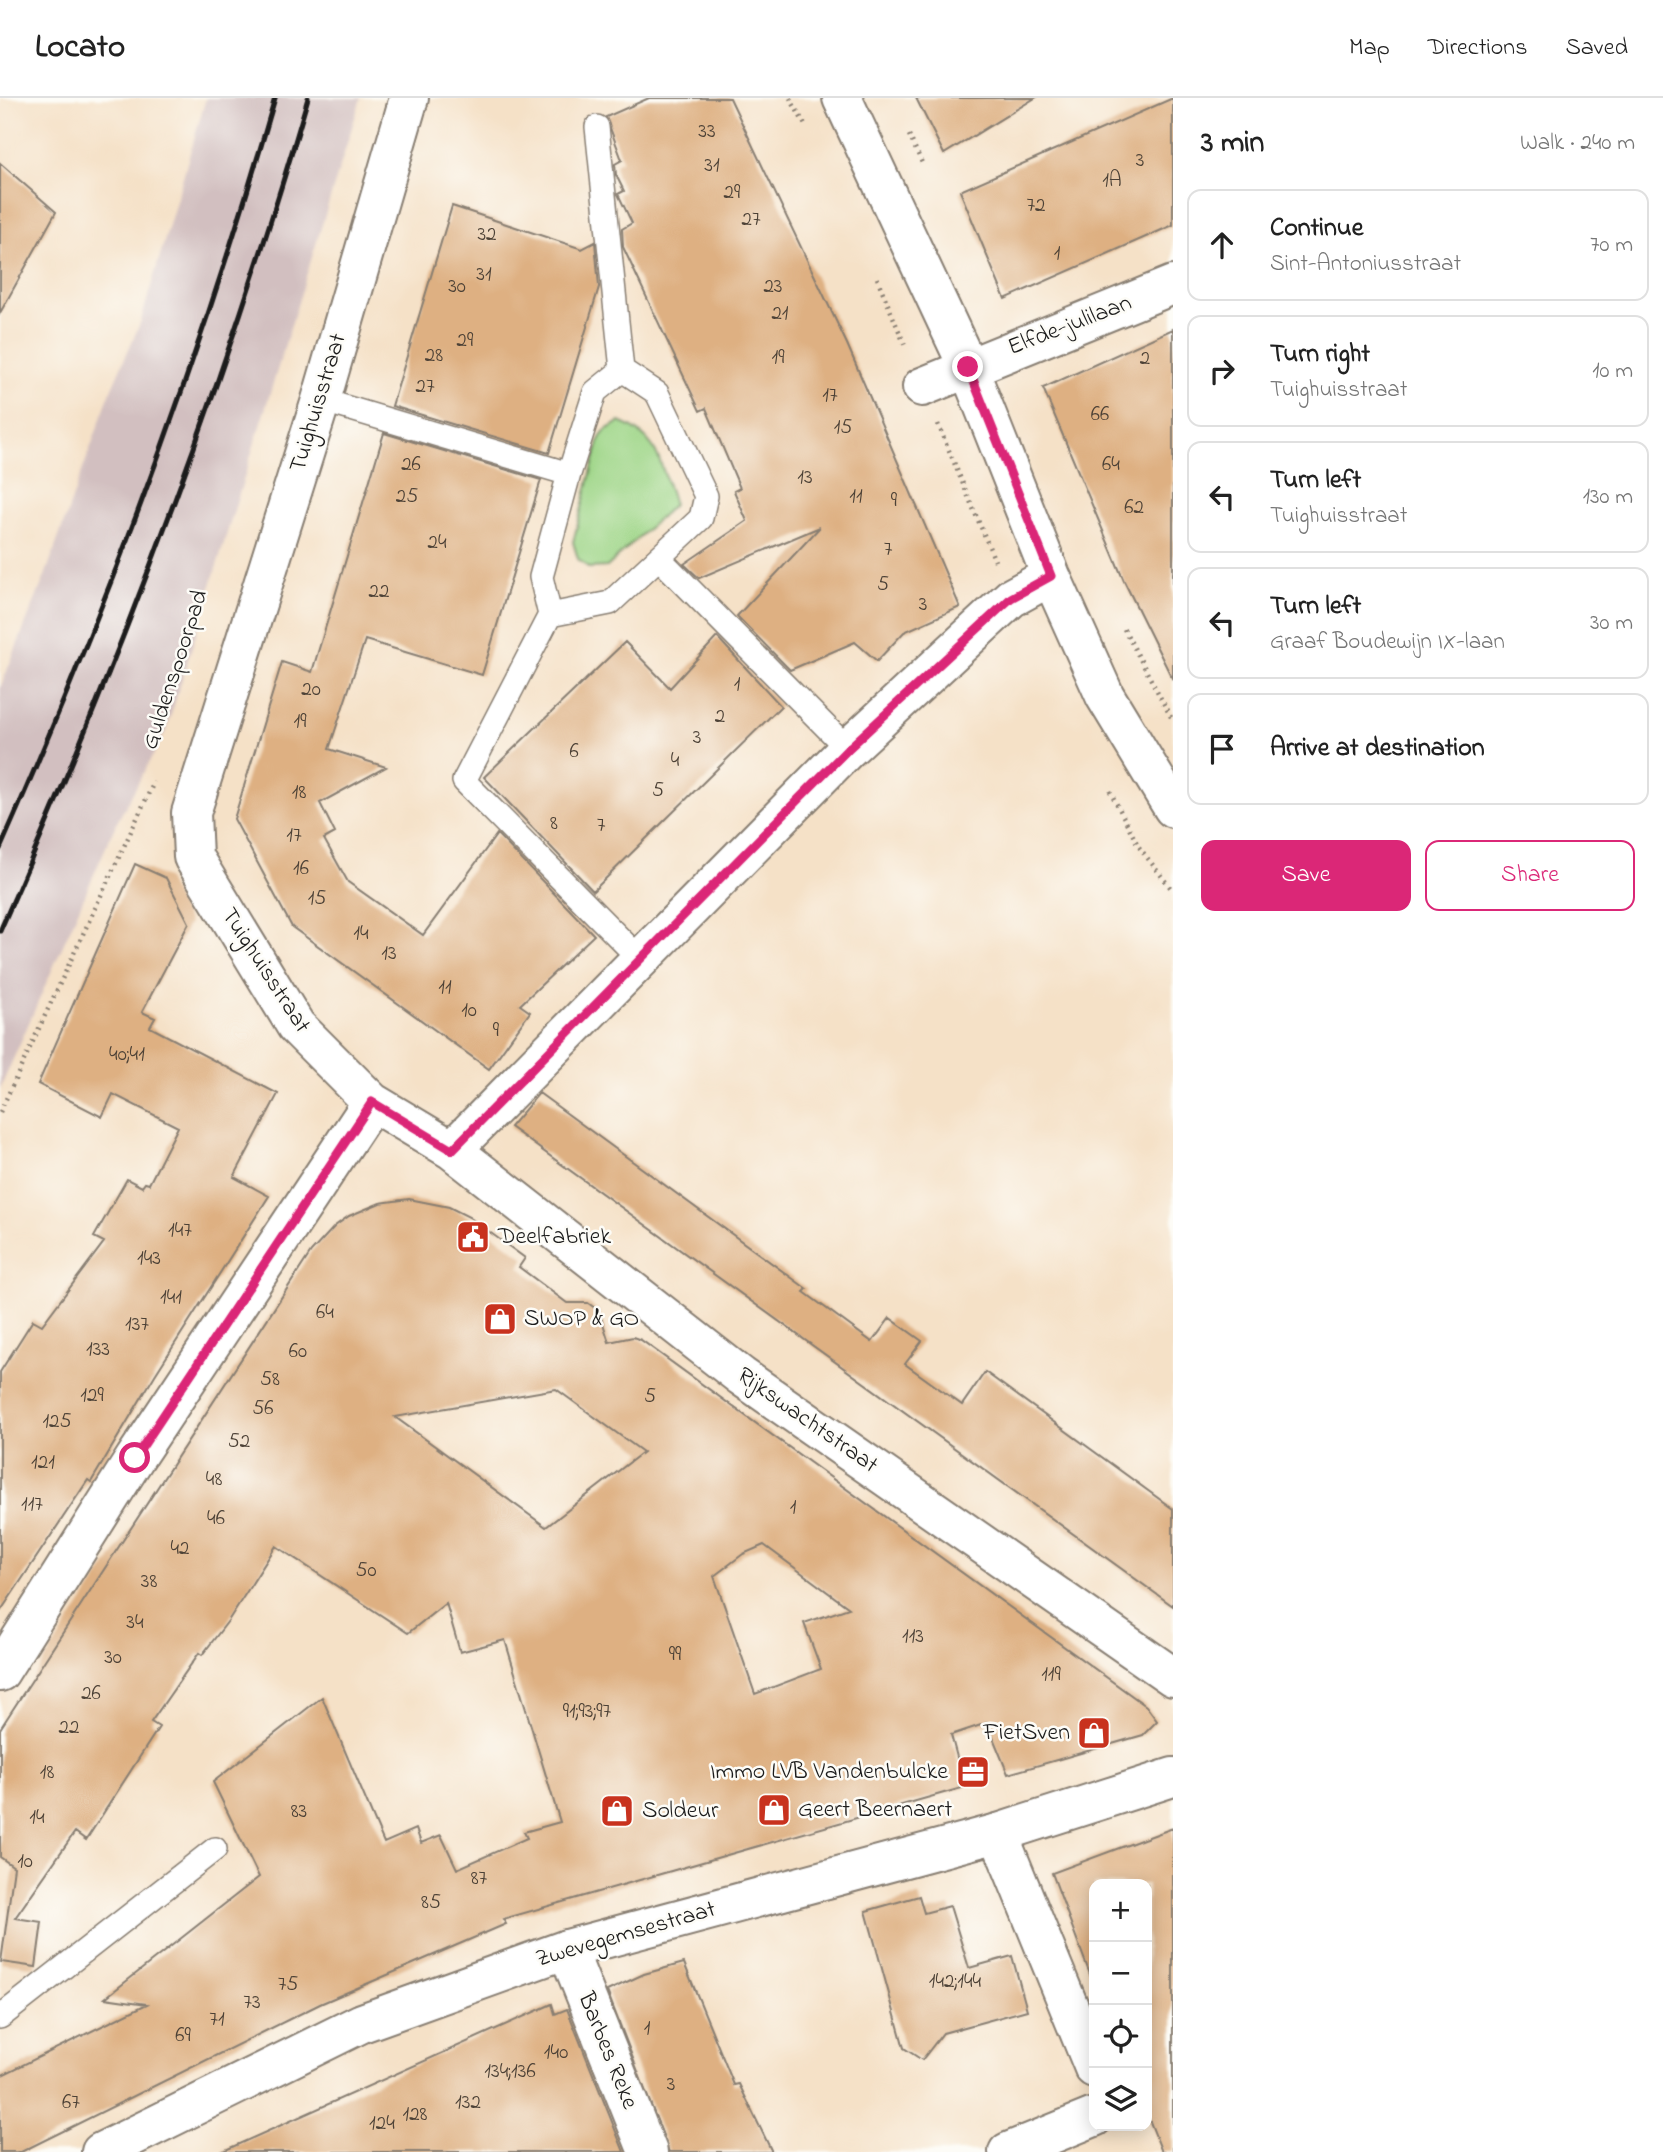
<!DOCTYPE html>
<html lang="en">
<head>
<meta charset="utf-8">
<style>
	:root { --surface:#fff; --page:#f2f2f2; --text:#222; --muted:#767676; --line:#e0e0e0; --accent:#db2777 }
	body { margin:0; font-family:"Indie Flower",sans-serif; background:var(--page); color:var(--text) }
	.controls { position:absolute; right:21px; bottom:21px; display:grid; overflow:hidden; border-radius:14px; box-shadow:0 4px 18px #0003 }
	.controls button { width:63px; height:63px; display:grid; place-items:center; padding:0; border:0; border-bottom:2px solid var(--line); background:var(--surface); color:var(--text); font:35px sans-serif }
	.stop { position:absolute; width:21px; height:21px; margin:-16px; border:5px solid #db2777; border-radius:50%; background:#fff }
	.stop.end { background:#db2777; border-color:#fff; box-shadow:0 2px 7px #0008 }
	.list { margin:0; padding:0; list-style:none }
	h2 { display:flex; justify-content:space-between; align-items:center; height:91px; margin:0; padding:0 28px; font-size:30px }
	h2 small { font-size:23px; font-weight:400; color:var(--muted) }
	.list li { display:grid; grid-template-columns:46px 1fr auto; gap:21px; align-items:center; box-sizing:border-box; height:112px; margin:0 14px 14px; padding:0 14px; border:2px solid var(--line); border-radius:14px }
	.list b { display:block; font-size:26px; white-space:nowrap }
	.list p { margin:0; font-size:23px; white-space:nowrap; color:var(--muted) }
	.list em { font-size:23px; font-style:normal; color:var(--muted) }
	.actions { display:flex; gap:14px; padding:21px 28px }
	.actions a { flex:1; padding:16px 0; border:2px solid var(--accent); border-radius:14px; text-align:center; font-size:24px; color:var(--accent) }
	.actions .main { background:var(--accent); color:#fff }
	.icon { flex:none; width:38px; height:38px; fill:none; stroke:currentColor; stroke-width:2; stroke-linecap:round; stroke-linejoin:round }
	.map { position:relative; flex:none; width:1173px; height:2054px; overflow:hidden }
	header { display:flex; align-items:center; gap:42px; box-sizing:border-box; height:98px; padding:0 35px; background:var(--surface); border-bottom:2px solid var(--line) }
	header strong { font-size:33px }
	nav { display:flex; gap:38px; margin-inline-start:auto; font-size:24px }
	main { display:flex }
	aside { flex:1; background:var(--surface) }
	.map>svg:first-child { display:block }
	.industrial { fill:#d2bfc0 }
	.green { fill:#9fd688; stroke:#5e7952; stroke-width:2 }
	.building { fill:#deb082; fill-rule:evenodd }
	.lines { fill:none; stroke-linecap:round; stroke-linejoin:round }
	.service-casing { stroke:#887e72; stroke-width:26 }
	.minor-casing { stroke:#887e72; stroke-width:42 }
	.primary-casing { stroke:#887e72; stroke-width:42 }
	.path { stroke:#887e72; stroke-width:4.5; stroke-dasharray:2 5; stroke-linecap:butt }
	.service { stroke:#fff; stroke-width:23 }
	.minor { stroke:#fff; stroke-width:38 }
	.primary { stroke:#fff; stroke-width:38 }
	.rail { stroke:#1c1c1c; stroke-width:5 }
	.route { stroke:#db2777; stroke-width:9 }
	.labels { text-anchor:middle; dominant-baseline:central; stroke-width:5; stroke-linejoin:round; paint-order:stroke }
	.number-label { font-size:21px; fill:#4c4136 }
	.street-label { font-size:24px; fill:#1c1c1c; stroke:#fdfcf7 }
	.poi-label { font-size:24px; fill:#1c1c1c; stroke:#fdfcf7; text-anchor:start }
</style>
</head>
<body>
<header>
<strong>Locato</strong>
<nav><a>Map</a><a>Directions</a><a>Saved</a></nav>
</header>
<main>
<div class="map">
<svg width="1173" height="2054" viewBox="0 0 1173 2054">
	<rect width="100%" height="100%" fill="#fdfcf7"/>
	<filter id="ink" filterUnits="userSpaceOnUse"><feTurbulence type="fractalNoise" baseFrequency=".0143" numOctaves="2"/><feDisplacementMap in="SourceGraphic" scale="14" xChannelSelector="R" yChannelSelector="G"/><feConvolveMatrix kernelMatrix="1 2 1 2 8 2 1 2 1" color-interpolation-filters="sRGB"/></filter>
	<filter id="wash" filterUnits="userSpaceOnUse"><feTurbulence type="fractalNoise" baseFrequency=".00686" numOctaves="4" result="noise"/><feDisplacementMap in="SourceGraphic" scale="28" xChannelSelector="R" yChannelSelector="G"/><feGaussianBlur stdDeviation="1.57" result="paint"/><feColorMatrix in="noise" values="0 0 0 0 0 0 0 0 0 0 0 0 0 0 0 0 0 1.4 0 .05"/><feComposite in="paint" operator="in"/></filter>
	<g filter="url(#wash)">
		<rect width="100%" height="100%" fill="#f5e1c7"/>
		<path class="industrial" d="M 206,0 L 361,0 L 166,633 L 116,726 L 0,991 L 0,590 L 45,478 L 111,292 L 141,223 Z"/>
		<path class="green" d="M 620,324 C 661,340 660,367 674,406 L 607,469 L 589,470 L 578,461 L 573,444 L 600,340 L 607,331 Z"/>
		<g id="blocks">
			<path class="building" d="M 649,0 L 730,0 L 847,246 L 960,509 L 904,534 L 877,563 L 855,544 L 790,572 L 737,518 L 820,429 L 699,480 L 684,466 L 747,423 L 734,393 L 740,390 L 706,310 L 700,313 L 623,149 L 622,131 L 632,125 L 618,96 L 624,93 L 616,77 L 615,66 L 622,62 L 606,19 Z
				M 916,0 L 1035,0 L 944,56 Z
				M 1173,0 L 1173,127 L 1005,201 L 960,93 Z
				M 0,65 L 56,114 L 0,215 Z
				M 452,108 L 582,151 L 595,144 L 599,189 L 549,355 L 392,308 Z
				M 1173,231 L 1173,582 L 1124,483 L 1043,290 Z
				M 384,335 L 541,382 L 482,577 L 365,542 L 329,651 L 386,669 L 320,705 L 335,735 L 324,741 L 348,784 L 423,837 L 497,736 L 594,837 L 520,907 L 530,914 L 489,971 L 292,829 L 234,721 L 282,564 L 312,574 Z
				M 717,539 L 781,608 L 593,793 L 484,679 L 625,544 L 670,590 Z
				M 135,766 L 166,780 L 189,825 L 142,914 L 155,920 L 150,929 L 278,996 L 234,1079 L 269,1098 L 155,1277 L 91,1384 L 88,1382 L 0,1514 L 0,1274 L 33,1222 L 42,1227 L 104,1144 L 94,1139 L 127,1081 L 142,1089 L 145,1085 L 149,1086 L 178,1029 L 113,996 L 102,1019 L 38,986 Z
				M 539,995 L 807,1191 L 804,1194 L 872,1244 L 890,1220 L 922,1243 L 905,1266 L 962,1307 L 985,1274 L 1173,1411 L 1173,1508 L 510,1029 Z
				M 409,1101 L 449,1109 L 469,1119 L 525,1160 L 519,1169 L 567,1205 L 588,1205 L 599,1213 L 609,1244 L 633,1239 L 641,1242 L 1146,1608 L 1157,1623 L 1143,1637 L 1008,1676 L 987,1625 L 951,1637 L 965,1689 L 503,1821 L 506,1826 L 320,1906 L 21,2054 L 0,2054 L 0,1978 L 147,1906 L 105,1900 L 259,1779 L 213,1684 L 322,1599 L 384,1745 L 416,1731 L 421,1745 L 441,1737 L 457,1771 L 527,1740 L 524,1734 L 560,1724 L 505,1542 L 460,1554 L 446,1505 L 408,1535 L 276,1448 L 228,1523 L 202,1557 L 199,1555 L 151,1624 L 159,1629 L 86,1742 L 75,1734 L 15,1820 L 42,1824 L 36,1869 L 1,1864 L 14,1769 L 0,1759 L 0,1631 L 311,1154 L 335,1128 L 349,1118 L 380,1105 ZM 556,1291 L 643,1354 L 546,1429 L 395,1319 ZM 764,1447 L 849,1510 L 804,1525 L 821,1571 L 755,1596 L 714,1478 L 743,1456 Z
				M 1173,1730 L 1173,2054 L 1162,2054 L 1147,2016 L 1147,1786 L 1094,1786 L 1094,1887 L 1052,1775 Z
				M 919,1798 L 924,1815 L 950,1808 L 969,1870 L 1012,1858 L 1027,1912 L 943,1935 L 922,1962 L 904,1950 L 866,1813 Z
				M 684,1865 L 734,1987 L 739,1986 L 772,2054 L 669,2054 L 607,1893 L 644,1876 Z
				M 552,1906 L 555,1916 L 567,1911 L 624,2054 L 221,2054 Z"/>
		</g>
	</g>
	<g filter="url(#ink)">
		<use href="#blocks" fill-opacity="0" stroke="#887e72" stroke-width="2"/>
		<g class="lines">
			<defs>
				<path id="service" d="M 597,29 L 622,272
					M 622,272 L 595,294 L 569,376 L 541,479 L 550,517 L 464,683 L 642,863
					M 321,302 L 569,376
					M 659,460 L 848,651
					M 550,517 L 610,505 L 701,420 L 706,398 L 657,295 L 622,272
					M 0,1919 L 215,1751"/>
				<path id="minor" d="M 409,0 L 321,302 L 191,715 L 193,759 L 296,928 L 372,1004 L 452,1052 L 741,1278 L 1173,1579
					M 842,0 L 968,269 L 1051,478 L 1105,598 L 1173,710
					M 922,289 L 1173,187
					M 452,1052 L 848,651 L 1011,500 L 1051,478
					M 0,1574 L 135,1360 L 372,1004
					M 998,1735 L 1094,1970
					M 567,1851 L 648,2054
					M 1008,2054 L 1094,2019"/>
				<path id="primary" d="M 101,2054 L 362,1925 L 567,1851 L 998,1735 L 1173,1679"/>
			</defs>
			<use href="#service" class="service-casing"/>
			<use href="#minor" class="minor-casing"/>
			<use href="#primary" class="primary-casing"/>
			<path class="path" d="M 790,0 L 805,27
				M 909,37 L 923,67
				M 877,180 L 906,250
				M 938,326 L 995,463
				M 1124,531 L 1173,623
				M 1110,693 L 1139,749 L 1173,793
				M 0,1014 L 154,684"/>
			<use href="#service" class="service"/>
			<use href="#minor" class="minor"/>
			<use href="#primary" class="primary"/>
			<path class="rail" d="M 0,751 C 107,508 202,256 275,0
				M 0,833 C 120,561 225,285 308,0"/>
		</g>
	</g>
	<g class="lines" filter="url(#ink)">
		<path class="route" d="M 135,1360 L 372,1004 L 452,1052 L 848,651 L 1011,500 L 1051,478 L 968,269"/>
	</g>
	<defs>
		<symbol id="civic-square" viewBox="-11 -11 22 22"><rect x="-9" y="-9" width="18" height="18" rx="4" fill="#c8321e" stroke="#fdfcf7"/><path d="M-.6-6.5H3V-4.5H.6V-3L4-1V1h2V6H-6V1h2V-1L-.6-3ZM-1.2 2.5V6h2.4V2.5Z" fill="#fff"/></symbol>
		<symbol id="shop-square" viewBox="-11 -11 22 22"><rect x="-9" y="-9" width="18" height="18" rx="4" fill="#c8321e" stroke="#fdfcf7"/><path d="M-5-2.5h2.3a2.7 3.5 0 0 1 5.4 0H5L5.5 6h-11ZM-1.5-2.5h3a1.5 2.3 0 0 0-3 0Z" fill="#fff"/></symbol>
		<symbol id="office-square" viewBox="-11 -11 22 22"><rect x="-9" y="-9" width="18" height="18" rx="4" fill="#c8321e" stroke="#fdfcf7"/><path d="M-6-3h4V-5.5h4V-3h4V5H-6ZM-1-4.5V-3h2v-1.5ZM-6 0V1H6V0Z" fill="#fff"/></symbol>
	</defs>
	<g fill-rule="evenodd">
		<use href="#civic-square" x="454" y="1120" width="38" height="38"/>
		<use href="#shop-square" x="481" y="1202" width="38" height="38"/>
		<use href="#shop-square" x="1075" y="1616" width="38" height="38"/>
		<use href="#office-square" x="954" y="1655" width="38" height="38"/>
		<use href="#shop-square" x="755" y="1693" width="38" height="38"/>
		<use href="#shop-square" x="598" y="1694" width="38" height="38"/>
	</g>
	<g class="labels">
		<g class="number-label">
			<text x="707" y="34">33</text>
			<text x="1140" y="63">3</text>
			<text x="712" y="68">31</text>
			<text x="1112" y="83">1A</text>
			<text x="732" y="95">29</text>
			<text x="1036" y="108">72</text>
			<text x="751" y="122">27</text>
			<text x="487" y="137">32</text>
			<text x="1057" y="156">1</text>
			<text x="484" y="177">31</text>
			<text x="457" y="189">30</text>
			<text x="773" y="189">23</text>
			<text x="780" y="216">21</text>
			<text x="465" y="243">29</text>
			<text x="434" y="258">28</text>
			<text x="778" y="260">19</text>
			<text x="1145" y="261">2</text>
			<text x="425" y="289">27</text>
			<text x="830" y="298">17</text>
			<text x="1100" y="317">66</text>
			<text x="843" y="330">15</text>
			<text x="411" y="367">26</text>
			<text x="1111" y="367">64</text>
			<text x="805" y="380">13</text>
			<text x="407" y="399">25</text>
			<text x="856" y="399">11</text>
			<text x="894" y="403">9</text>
			<text x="1134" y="410">62</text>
			<text x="437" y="445">24</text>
			<text x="888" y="452">7</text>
			<text x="883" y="487">5</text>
			<text x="379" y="494">22</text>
			<text x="923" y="507">3</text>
			<text x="737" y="587">1</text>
			<text x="311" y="592">20</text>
			<text x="720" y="619">2</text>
			<text x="300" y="624">19</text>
			<text x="697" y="640">3</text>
			<text x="574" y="654">6</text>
			<text x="675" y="663">4</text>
			<text x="658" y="693">5</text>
			<text x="299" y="695">18</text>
			<text x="554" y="726">8</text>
			<text x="601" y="728">7</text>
			<text x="294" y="738">17</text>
			<text x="301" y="771">16</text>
			<text x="317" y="801">15</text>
			<text x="361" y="836">14</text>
			<text x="389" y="856">13</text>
			<text x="445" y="890">11</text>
			<text x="469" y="913">10</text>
			<text x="496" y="933">9</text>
			<text x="127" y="957">40;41</text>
			<text x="180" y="1133">147</text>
			<text x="149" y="1161">143</text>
			<text x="171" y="1200">141</text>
			<text x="325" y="1215">64</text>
			<text x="137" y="1227">137</text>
			<text x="98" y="1252">133</text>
			<text x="298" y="1254">60</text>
			<text x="270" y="1282">58</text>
			<text x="92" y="1298">129</text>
			<text x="650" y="1299">5</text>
			<text x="263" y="1311">56</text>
			<text x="57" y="1324">125</text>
			<text x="239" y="1344">52</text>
			<text x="43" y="1365">121</text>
			<text x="214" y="1382">48</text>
			<text x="32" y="1407">117</text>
			<text x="793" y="1410">1</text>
			<text x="216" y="1421">46</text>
			<text x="180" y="1451">42</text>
			<text x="366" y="1473">50</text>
			<text x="149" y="1484">38</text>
			<text x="135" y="1525">34</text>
			<text x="913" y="1539">113</text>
			<text x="675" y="1557">99</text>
			<text x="113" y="1560">30</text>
			<text x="1051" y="1577">119</text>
			<text x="91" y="1596">26</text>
			<text x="587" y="1614">91;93;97</text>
			<text x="69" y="1630">22</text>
			<text x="47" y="1675">18</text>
			<text x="299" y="1714">83</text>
			<text x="37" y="1720">14</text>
			<text x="25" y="1764">10</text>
			<text x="479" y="1781">87</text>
			<text x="431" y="1805">85</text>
			<text x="955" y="1884">142;144</text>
			<text x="288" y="1887">75</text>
			<text x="252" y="1905">73</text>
			<text x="217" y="1922">71</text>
			<text x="647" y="1931">1</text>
			<text x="183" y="1938">69</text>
			<text x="556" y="1955">140</text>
			<text x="510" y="1974">134;136</text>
			<text x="671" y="1987">3</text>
			<text x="71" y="2005">67</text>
			<text x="468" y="2005">132</text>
			<text x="415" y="2017">128</text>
			<text x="382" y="2026">124</text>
		</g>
		<g class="street-label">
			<text transform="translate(1070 228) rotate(-21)">Elfde-julilaan</text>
			<text transform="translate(319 305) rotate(-73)">Tuighuisstraat</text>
			<text transform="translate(176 572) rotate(-72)">Guldenspoorpad</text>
			<text transform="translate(265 873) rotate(57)">Tuighuisstraat</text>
			<text transform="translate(807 1323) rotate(35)">Rijkswachtstraat</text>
			<text transform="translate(626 1837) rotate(-16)">Zwevegemsestraat</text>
			<text transform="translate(607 1953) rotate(68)">Barbes Reke</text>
		</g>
		<g class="poi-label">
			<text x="498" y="1139">Deelfabriek</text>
			<text x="524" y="1221">SWOP &amp; GO</text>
			<text x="1070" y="1635" text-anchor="end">FietSven</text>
			<text x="948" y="1674" text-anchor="end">Immo LVB Vandenbulcke</text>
			<text x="798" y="1712">Geert Beernaert</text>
			<text x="642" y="1713">Soldeur</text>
		</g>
	</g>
</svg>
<div class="controls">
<button>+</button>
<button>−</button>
<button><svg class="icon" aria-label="locate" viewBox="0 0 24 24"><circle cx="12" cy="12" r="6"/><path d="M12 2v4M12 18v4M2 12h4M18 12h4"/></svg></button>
<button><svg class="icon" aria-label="layers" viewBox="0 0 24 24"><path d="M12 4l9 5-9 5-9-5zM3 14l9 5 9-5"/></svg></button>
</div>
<div class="stop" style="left:135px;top:1360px"></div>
<div class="stop end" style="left:968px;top:269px"></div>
</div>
<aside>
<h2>3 min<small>Walk · 240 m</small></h2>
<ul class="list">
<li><svg class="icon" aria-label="ahead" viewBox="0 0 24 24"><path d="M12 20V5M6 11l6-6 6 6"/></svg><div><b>Continue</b><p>Sint-Antoniusstraat</p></div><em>70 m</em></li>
<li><svg class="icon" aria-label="right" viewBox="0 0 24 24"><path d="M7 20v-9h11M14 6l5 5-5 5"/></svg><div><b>Turn right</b><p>Tuighuisstraat</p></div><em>10 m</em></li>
<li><svg class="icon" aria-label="left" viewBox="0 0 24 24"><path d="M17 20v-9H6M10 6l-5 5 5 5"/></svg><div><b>Turn left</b><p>Tuighuisstraat</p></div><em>130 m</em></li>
<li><svg class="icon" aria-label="left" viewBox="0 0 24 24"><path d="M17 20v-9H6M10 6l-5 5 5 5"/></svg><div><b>Turn left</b><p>Graaf Boudewijn IX-laan</p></div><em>30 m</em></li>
<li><svg class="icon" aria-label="arrive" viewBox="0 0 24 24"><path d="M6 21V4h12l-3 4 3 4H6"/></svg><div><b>Arrive at destination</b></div></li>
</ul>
<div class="actions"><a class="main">Save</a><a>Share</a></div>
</aside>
</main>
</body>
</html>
